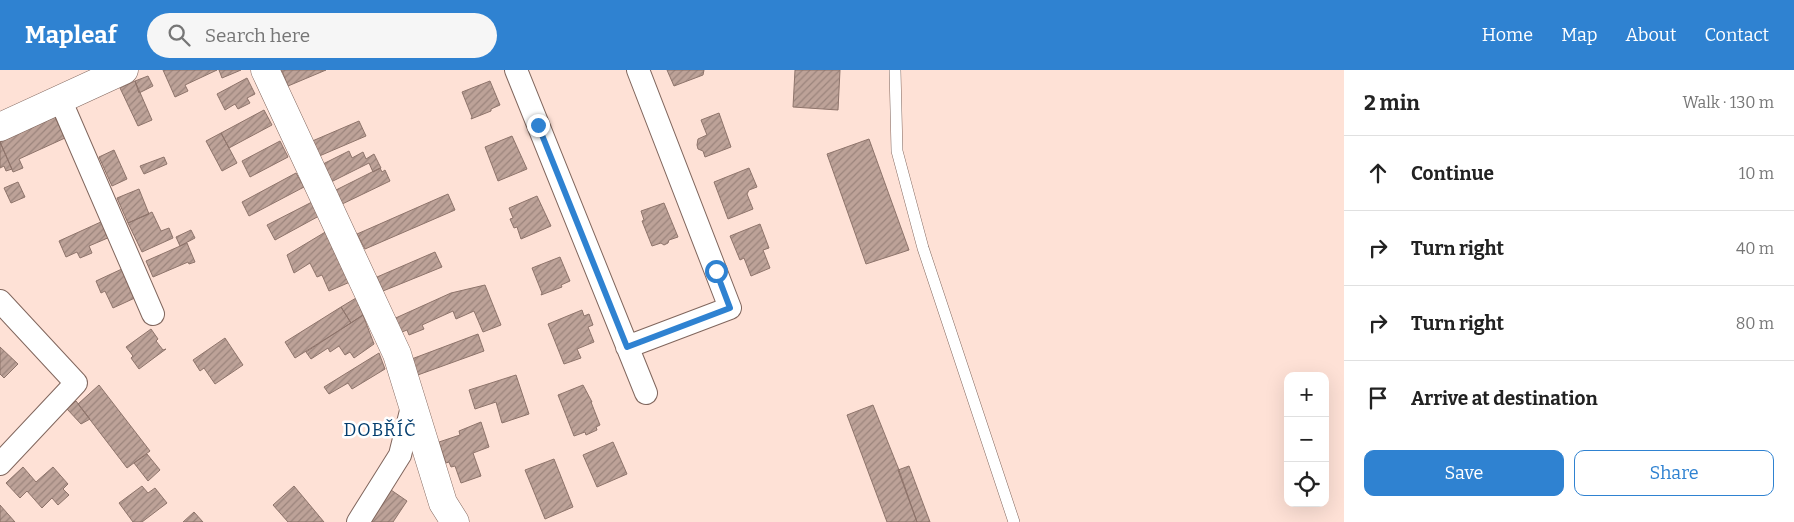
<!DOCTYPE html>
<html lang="en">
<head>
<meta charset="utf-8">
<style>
	:root { --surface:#fff; --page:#f6f6f6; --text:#222; --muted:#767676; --line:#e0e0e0; --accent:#2f82d1 }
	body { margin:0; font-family:Bitter,serif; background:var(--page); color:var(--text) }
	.controls { position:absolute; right:15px; bottom:15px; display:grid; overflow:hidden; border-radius:10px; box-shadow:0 5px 20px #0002 }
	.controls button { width:45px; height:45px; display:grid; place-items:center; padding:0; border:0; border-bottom:1px solid var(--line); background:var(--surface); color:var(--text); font:25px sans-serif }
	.stop { position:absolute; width:15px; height:15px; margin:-11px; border:4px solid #2f82d1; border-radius:50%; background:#fff }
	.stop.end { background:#2f82d1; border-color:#fff; box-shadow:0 1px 5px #0008 }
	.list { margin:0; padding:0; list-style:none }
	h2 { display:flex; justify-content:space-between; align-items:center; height:65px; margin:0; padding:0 20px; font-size:21px }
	h2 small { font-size:16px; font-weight:400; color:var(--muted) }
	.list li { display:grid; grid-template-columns:32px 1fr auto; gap:15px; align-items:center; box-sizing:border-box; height:75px; padding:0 20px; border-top:1px solid var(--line) }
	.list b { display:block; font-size:19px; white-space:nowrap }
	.list em { font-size:16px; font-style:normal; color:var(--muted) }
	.actions { display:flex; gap:10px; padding:15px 20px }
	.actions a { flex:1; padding:11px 0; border:1px solid var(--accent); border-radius:10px; text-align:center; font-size:18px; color:var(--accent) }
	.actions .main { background:var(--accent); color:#fff }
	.icon { flex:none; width:28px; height:28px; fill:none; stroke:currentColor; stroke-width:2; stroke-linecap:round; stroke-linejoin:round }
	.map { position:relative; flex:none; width:1344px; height:452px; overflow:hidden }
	header { display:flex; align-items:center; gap:30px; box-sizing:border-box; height:70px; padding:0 25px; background:var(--accent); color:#fff }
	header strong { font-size:24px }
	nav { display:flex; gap:28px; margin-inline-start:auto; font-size:18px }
	.search { width:350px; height:45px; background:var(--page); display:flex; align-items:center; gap:12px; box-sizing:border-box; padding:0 18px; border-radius:28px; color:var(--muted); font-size:19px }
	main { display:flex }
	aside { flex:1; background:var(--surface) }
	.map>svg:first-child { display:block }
	.building { fill:url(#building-hatch); stroke:#8e746b }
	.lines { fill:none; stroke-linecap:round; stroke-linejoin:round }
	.service-casing { stroke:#80665d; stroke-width:12 }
	.minor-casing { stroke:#80665d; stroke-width:24 }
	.tertiary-casing { stroke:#80665d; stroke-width:29 }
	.service { stroke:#fff; stroke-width:11 }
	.minor { stroke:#fff; stroke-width:22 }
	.tertiary { stroke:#fff; stroke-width:28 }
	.route { stroke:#2f82d1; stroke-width:6 }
	.labels { text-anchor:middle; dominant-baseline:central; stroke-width:5; stroke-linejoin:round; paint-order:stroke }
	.quarter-label { font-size:18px; letter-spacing:1px; fill:#033d6e; stroke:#fff }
</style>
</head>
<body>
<header>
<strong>Mapleaf</strong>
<div class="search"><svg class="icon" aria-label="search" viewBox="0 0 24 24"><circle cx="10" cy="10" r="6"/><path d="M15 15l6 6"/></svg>Search here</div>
<nav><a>Home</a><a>Map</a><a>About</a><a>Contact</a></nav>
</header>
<main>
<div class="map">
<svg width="1344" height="452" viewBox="0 0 1344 452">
	<defs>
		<pattern id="building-hatch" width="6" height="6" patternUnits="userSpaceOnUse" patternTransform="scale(1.25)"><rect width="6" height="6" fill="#bda298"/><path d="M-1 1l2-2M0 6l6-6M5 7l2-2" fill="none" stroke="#9b847c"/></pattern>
	</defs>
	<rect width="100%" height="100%" fill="#fee1d6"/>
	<path class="building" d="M 163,0 L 217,0 L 185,15 L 188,21 L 175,27 Z
		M 219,0 L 241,0 L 222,8 Z
		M 278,0 L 326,0 L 288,16 L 282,1 L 279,2 Z
		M 667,0 L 704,0 L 703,5 L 674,16 Z
		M 795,0 L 840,0 L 838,40 L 793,37 Z
		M 148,6 L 153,16 L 139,23 L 135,11 Z
		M 247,8 L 255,24 L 247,28 L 250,33 L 238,39 L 235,34 L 225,40 L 217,24 Z
		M 135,11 L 152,50 L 138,56 L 120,18 Z
		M 490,11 L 500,35 L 491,39 L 491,41 L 471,49 L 472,47 L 462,22 Z
		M 264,40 L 272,55 L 229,78 L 221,63 Z
		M 719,43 L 731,77 L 705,87 L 703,81 L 698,79 L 697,75 L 698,69 L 707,65 L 701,50 Z
		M 55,47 L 65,68 L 19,89 L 23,98 L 13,102 L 0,72 Z
		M 359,51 L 366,66 L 317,87 L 310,72 Z
		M 221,63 L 237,93 L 222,101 L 206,71 Z
		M 512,66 L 527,99 L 498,111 L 485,77 Z
		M 869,69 L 909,180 L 866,194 L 827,84 Z
		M 280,71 L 288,87 L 250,107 L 242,91 Z
		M 0,72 L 12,99 L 6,101 L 4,96 L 0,98 Z
		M 114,80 L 127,109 L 112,116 L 99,87 Z
		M 349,81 L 352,88 L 363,82 L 366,89 L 374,84 L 381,98 L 373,102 L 369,93 L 329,113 L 321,95 Z
		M 164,87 L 167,94 L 144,104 L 140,96 Z
		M 380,98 L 382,102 L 385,100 L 390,111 L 338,136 L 332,122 Z
		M 749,98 L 757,117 L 749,120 L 747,124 L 753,139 L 728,149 L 714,112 Z
		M 296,103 L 304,117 L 249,146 L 242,132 Z
		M 18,112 L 25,127 L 11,133 L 4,118 Z
		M 139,119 L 149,144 L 128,153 L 117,128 Z
		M 448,124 L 455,140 L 365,179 L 357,164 Z
		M 537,126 L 551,156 L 521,169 L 517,157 L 514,158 L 510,149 L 513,148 L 509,138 Z
		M 312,132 L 319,146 L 275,170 L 267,155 Z
		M 664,133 L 678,167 L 669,170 L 668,173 L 664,175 L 661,173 L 652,176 L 642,151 L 644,150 L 641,141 Z
		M 152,142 L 161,161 L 169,158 L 173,168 L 142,182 L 128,153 Z
		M 103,151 L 110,167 L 89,176 L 92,183 L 80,188 L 77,182 L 66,187 L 59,171 Z
		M 760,154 L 769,178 L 763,180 L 770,198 L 751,206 L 744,188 L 740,190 L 730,166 Z
		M 191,160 L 195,168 L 180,176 L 176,167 Z
		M 327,161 L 350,212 L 329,221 L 322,205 L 317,207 L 310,193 L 294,203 L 287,185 Z
		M 187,173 L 195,192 L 189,194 L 188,192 L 153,207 L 146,191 Z
		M 435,182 L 442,197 L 383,221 L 377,207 Z
		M 560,187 L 570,211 L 561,215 L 562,217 L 541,225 L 542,223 L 532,198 Z
		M 124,198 L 137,227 L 113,238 L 105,221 L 101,223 L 96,211 Z
		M 485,215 L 501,255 L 483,262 L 474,241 L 456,249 L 453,241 L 422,255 L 424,259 L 409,265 L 407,260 L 397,264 L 389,251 L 451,223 Z
		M 356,228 L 363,245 L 351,253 L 341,237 Z
		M 341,237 L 351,253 L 295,288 L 285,272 Z
		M 582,240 L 584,246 L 589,244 L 593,255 L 588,257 L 594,272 L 577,279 L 581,288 L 564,294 L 548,254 Z
		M 363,245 L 374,274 L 354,288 L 350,282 L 345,285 L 339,276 L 330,282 L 328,278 L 311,289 L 306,282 Z
		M 151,259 L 158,269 L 156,271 L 163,280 L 166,279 L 139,299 L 131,288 L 133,286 L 126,277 Z
		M 478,264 L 484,281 L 415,306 L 409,290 Z
		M 225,268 L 243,295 L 215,314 L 204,298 L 200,301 L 193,290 Z
		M 0,277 L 18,294 L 4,308 L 0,304 Z
		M 379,283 L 385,299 L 352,319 L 348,313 L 329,324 L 324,317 Z
		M 516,305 L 529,344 L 502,353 L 496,332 L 475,339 L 469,320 Z
		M 99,315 L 150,381 L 127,398 L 78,334 Z
		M 583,315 L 592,332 L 591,332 L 600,355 L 596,357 L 597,360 L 586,365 L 585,362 L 574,366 L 558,325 Z
		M 76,331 L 90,349 L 81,354 L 67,339 Z
		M 873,335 L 899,400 L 917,452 L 887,452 L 847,345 Z
		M 481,352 L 489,377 L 473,383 L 481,406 L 461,413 L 455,396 L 451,397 L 449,392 L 446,393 L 439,372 L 460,365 L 459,361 Z
		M 613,372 L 627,404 L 597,417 L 583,385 Z
		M 147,384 L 160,400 L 148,411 L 134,393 Z
		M 554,389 L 573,437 L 545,449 L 525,400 Z
		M 909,396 L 930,452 L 917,452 L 898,400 Z
		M 23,397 L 36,412 L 53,397 L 68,414 L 63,419 L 69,425 L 58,435 L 52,428 L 42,438 L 27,421 L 20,428 L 6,413 Z
		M 142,416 L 148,423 L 155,418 L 167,433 L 142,452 L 133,452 L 119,433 Z
		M 294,416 L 324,452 L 288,452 L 273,435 Z
		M 391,420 L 407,431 L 393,452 L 370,452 Z
		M 0,435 L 15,452 L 0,452 Z
		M 194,442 L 203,452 L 183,452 Z"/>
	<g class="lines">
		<defs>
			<path id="service" d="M 895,0 L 897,81 L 923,178 L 1014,452"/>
			<path id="minor" d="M 516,0 L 646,323
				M 60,29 L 153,244
				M 0,231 L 76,313 L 0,394
				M 627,277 L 730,238 L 638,0
				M 358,452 L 400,385 L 412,337"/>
			<path id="tertiary" d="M 265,0 L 397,284 L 443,433 L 455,452
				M 0,57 L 124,0"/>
		</defs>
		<use href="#service" class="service-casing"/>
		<use href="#minor" class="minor-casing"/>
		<use href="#tertiary" class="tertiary-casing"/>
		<use href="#service" class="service"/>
		<use href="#minor" class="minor"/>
		<use href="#tertiary" class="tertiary"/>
	</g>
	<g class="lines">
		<path class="route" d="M 538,55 L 627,277 L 730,238 L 716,201"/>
	</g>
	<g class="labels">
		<g class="quarter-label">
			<text x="380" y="360">DOBŘÍČ</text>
		</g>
	</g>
</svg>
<div class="controls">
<button>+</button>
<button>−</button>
<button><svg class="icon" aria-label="locate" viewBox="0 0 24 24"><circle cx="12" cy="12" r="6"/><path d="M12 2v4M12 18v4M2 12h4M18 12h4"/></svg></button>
</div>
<div class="stop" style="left:716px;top:201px"></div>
<div class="stop end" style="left:538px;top:55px"></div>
</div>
<aside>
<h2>2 min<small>Walk · 130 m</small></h2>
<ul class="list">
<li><svg class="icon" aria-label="ahead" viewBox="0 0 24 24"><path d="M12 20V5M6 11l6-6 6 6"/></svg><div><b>Continue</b></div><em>10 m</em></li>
<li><svg class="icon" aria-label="right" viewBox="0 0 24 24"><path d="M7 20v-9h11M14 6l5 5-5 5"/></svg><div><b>Turn right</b></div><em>40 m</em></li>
<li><svg class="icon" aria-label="right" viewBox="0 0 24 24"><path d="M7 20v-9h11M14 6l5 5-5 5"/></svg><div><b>Turn right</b></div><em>80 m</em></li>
<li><svg class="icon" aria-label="arrive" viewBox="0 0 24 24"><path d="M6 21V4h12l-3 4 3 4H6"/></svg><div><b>Arrive at destination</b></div></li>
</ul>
<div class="actions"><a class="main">Save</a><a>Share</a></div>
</aside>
</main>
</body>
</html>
